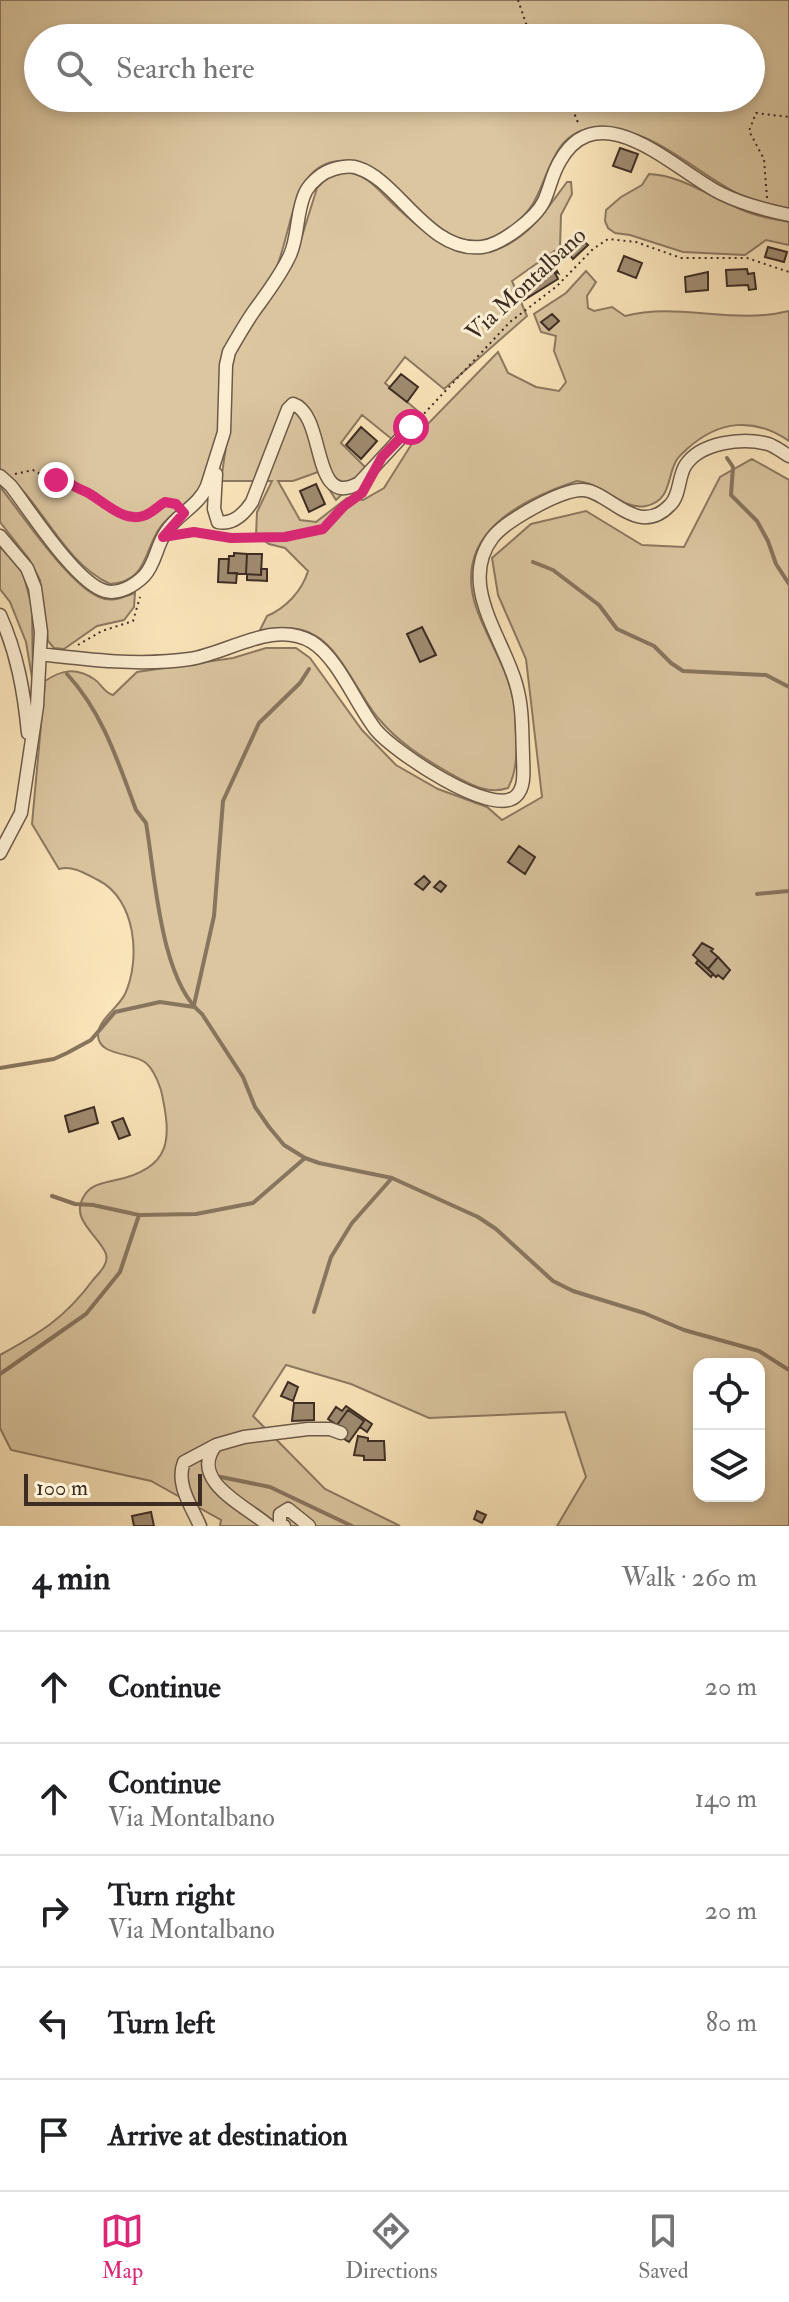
<!DOCTYPE html>
<html lang="en">
<head>
<meta charset="utf-8">
<style>
	:root { --surface:#fff; --page:#f2f2f2; --text:#202124; --muted:#757577; --line:#e0e0e0; --accent:#db2777 }
	body { margin:0; font-family:"IM FELL Double Pica",serif; background:var(--page); color:var(--text) }
	.controls { position:absolute; right:24px; bottom:24px; display:grid; overflow:hidden; border-radius:16px; box-shadow:0 4px 12px #0003 }
	.controls button { width:72px; height:72px; display:grid; place-items:center; padding:0; border:0; border-bottom:2px solid var(--line); background:var(--surface); color:var(--text); font:40px sans-serif }
	.scale { position:absolute; left:24px; bottom:20px; width:178px; box-sizing:border-box; padding-left:8px; border:4px solid #3d2c24; border-top:0; font-size:22px; line-height:28px; white-space:nowrap; color:#3d2c24; -webkit-text-stroke:6px #fceed2; paint-order:stroke }
	.stop { position:absolute; width:24px; height:24px; margin:-18px; border:6px solid #db2777; border-radius:50%; background:#fff }
	.stop.end { background:#db2777; border-color:#fff; box-shadow:0 2px 8px #0008 }
	.list { margin:0; padding:0; list-style:none }
	h2 { display:flex; justify-content:space-between; align-items:center; height:104px; margin:0; padding:0 32px; font-size:34px }
	h2 small { font-size:26px; font-weight:400; color:var(--muted) }
	.list li { display:grid; grid-template-columns:52px 1fr auto; gap:24px; align-items:center; box-sizing:border-box; height:112px; padding:0 32px; border-top:2px solid var(--line) }
	.list b { display:block; font-size:30px; white-space:nowrap }
	.list p { margin:0; font-size:26px; white-space:nowrap; color:var(--muted) }
	.list em { font-size:26px; font-style:normal; color:var(--muted) }
	.icon { flex:none; width:44px; height:44px; fill:none; stroke:currentColor; stroke-width:2; stroke-linecap:round; stroke-linejoin:round }
	.map { position:relative; flex:none; width:789px; height:1526px; overflow:hidden }
	.search { position:absolute; background:var(--surface); box-shadow:0 4px 12px #0003; left:24px; right:24px; top:24px; height:88px; display:flex; align-items:center; gap:20px; box-sizing:border-box; padding:0 28px; border-radius:44px; color:var(--muted); font-size:30px }
	.sheet { height:664px; background:var(--surface) }
	nav { display:flex; justify-content:space-around; align-items:center; box-sizing:border-box; height:112px; border-top:2px solid var(--line); background:var(--surface); font-size:22px; color:var(--muted) }
	nav a { display:grid; justify-items:center; gap:4px }
	nav .on { color:var(--accent) }
	.map>svg:first-child { display:block }
	.green { fill:#dbc6a0; stroke:#8c7962; stroke-width:2; fill-rule:evenodd }
	.lines { fill:none; stroke-linecap:round; stroke-linejoin:round }
	.stream { stroke:#88755f; stroke-width:4 }
	.building { fill:#a08c72; stroke:#3d2c24; stroke-width:2 }
	.minor-casing { stroke:#6c5a4a; stroke-width:15 }
	.path { stroke:#3d2c24; stroke-width:2; stroke-dasharray:2 4; stroke-linecap:butt }
	.minor { stroke:#fceed2; stroke-width:12 }
	.route { stroke:#db2777; stroke-width:10 }
	.labels { text-anchor:middle; dominant-baseline:central; stroke-width:6; stroke-linejoin:round; paint-order:stroke }
	.street-label { font-size:24px; fill:#3d2c24; stroke:#fceed2 }
</style>
</head>
<body>
<div class="map">
<svg width="789" height="1526" viewBox="0 0 789 1526">
	<rect width="100%" height="100%" fill="#fbe5ba"/>
	<filter id="stains"><feTurbulence type="fractalNoise" baseFrequency=".0025" numOctaves="4"/><feColorMatrix values="0 0 0 0 .2 0 0 0 0 .09 0 0 0 0 .02 0 0 0 .5 -.17"/></filter>
	<radialGradient id="worn" r=".72"><stop offset=".6" stop-color="#630" stop-opacity="0"/><stop offset="1" stop-color="#630" stop-opacity=".3"/></radialGradient>
	<path class="green" d="M 0,0 L 789,0 L 789,209 C 774,205 756,202 742,196 C 692,172 649,121 589,129 C 555,134 549,173 536,198 C 525,222 488,249 461,239 C 433,230 389,184 365,164 C 287,142 296,233 272,278 C 259,303 236,324 225,349 C 221,359 222,374 222,385 C 219,419 219,456 201,486 C 191,503 170,512 159,529 C 144,551 147,582 110,584 C 61,561 42,500 0,469 ZM 38,38 L 751,38 L 751,98 L 38,98 Z
		M 345,172 C 364,173 377,188 390,201 C 431,240 475,278 528,230 C 543,216 555,198 567,182 L 571,182 L 572,194 L 561,215 L 560,247 L 512,281 L 527,316 L 444,389 L 405,357 L 385,383 L 419,412 L 393,440 L 362,415 L 341,443 L 368,470 L 336,500 L 318,472 L 293,481 L 278,481 L 300,520 L 316,522 L 347,498 L 363,500 L 384,488 L 418,434 L 498,352 L 508,373 L 536,387 L 559,391 L 566,382 L 554,351 L 556,336 L 541,332 L 534,314 L 566,293 L 586,271 L 596,282 L 587,296 L 588,308 L 594,311 L 612,307 L 625,316 C 678,302 733,325 789,311 L 789,441 C 754,417 719,420 687,449 C 683,453 677,457 675,463 C 667,480 670,501 646,506 C 627,510 612,493 595,486 C 590,483 583,482 577,481 C 520,500 452,534 476,607 C 486,637 506,666 513,698 C 516,709 515,722 516,734 C 517,753 517,771 508,788 C 487,795 470,784 451,774 C 423,758 399,743 378,718 C 358,694 341,649 314,635 C 297,625 278,629 260,630 L 267,616 C 286,608 302,591 308,571 L 285,548 L 269,544 L 256,535 L 257,512 L 272,481 L 221,481 L 228,432 L 232,358 L 299,246 L 317,188 L 327,178 Z
		M 649,174 C 682,175 714,199 745,211 C 759,217 774,219 789,222 L 789,245 L 766,240 L 745,255 L 683,252 L 630,235 L 615,233 L 608,228 L 605,221 L 606,210 L 621,197 L 642,185 Z
		M 752,459 L 789,480 L 789,1526 L 557,1526 L 586,1477 L 565,1412 L 429,1418 L 351,1384 L 286,1365 L 253,1416 L 325,1489 L 400,1526 L 220,1526 L 221,1520 L 151,1481 L 11,1450 L 0,1428 L 0,1355 C 40,1333 65,1318 93,1280 C 99,1273 109,1264 106,1254 C 99,1235 69,1220 84,1196 C 91,1184 104,1183 116,1180 C 172,1168 172,1139 161,1090 C 158,1081 153,1069 146,1063 C 134,1052 97,1057 98,1034 C 99,1019 119,1007 125,994 C 141,959 136,899 98,880 C 86,874 73,865 59,869 L 32,824 L 45,681 C 61,670 76,667 94,679 C 102,684 103,692 113,695 L 137,672 L 233,658 L 266,648 L 296,648 L 310,658 L 362,730 L 396,765 L 438,789 L 487,807 L 502,820 L 542,797 L 526,659 L 498,595 L 492,558 L 531,524 L 586,511 L 642,545 L 684,547 L 720,477 ZM 699,1364 L 759,1364 L 759,1496 L 699,1496 Z
		M 0,487 C 23,515 68,584 99,597 C 112,603 123,597 135,593 L 134,607 L 124,620 L 97,626 L 64,649 L 54,648 L 48,641 L 40,580 L 29,559 L 0,522 Z
		M 0,544 L 23,573 L 32,607 L 33,683 L 26,642 L 10,602 L 0,589 Z"/>
	<g class="lines">
		<path class="stream" d="M 727,458 L 733,467 L 731,495 L 757,521 L 768,541 L 776,564 L 789,584
			M 533,562 L 553,570 L 599,605 L 617,629 L 654,646 L 671,663 L 683,671 L 766,675 L 789,687
			M 67,674 C 103,713 118,762 136,810 L 146,823 C 155,874 160,980 202,1014 L 243,1077 L 255,1107 L 269,1127 L 284,1145 L 305,1158 L 319,1163 L 392,1178 L 478,1217 L 496,1229 L 553,1281 L 573,1291 L 644,1313 L 684,1330 L 759,1351 L 789,1370
			M 757,894 L 789,891
			M 194,1005 L 214,916 L 223,801 L 259,723 L 300,683 L 309,669
			M 0,1068 L 54,1059 L 67,1053 L 91,1040 L 115,1012 L 160,1002 L 194,1007
			M 52,1196 L 75,1204 L 93,1205 L 139,1215 L 196,1214 L 253,1203 L 305,1158
			M 314,1312 L 331,1257 L 352,1223 L 392,1178
			M 0,1374 L 86,1314 L 120,1272 L 139,1215
			M 216,1476 L 270,1487 L 352,1526"/>
	</g>
	<path class="building" d="M 620,148 L 638,154 L 631,172 L 613,166 Z
		M 581,235 L 584,238 L 582,240 L 588,245 L 573,259 L 565,249 Z
		M 768,247 L 787,252 L 784,262 L 765,257 Z
		M 624,256 L 642,263 L 636,278 L 618,271 Z
		M 554,266 L 558,273 L 554,271 L 539,278 L 536,275 Z
		M 747,269 L 748,274 L 754,273 L 756,289 L 749,290 L 748,285 L 727,286 L 726,270 Z
		M 554,271 L 558,279 L 524,300 L 519,291 Z
		M 708,272 L 708,290 L 686,292 L 685,277 Z
		M 552,314 L 559,321 L 549,330 L 541,322 Z
		M 401,374 L 418,387 L 407,402 L 389,388 Z
		M 361,427 L 377,441 L 361,459 L 346,445 Z
		M 316,484 L 325,504 L 309,512 L 300,491 Z
		M 234,553 L 247,554 L 246,574 L 228,573 L 229,556 L 234,556 Z
		M 247,554 L 262,554 L 261,575 L 246,574 Z
		M 219,559 L 229,559 L 228,573 L 237,573 L 236,583 L 218,582 Z
		M 261,569 L 267,569 L 267,581 L 247,580 L 247,574 L 261,575 Z
		M 422,627 L 436,655 L 420,662 L 407,634 Z
		M 519,846 L 535,857 L 525,874 L 508,862 Z
		M 424,876 L 430,882 L 423,890 L 415,884 Z
		M 440,881 L 446,886 L 441,892 L 434,887 Z
		M 702,943 L 713,949 L 711,951 L 718,957 L 708,969 L 693,955 Z
		M 718,957 L 730,970 L 723,979 L 718,975 L 716,977 L 708,969 Z
		M 698,960 L 713,974 L 711,977 L 696,963 Z
		M 94,1107 L 98,1123 L 69,1132 L 65,1116 Z
		M 123,1118 L 130,1135 L 119,1139 L 112,1122 Z
		M 288,1382 L 298,1387 L 293,1401 L 281,1396 Z
		M 294,1403 L 314,1403 L 314,1420 L 292,1421 Z
		M 346,1406 L 372,1424 L 367,1432 L 360,1427 L 364,1421 L 348,1410 L 337,1425 L 328,1419 L 336,1407 L 342,1411 Z
		M 348,1410 L 364,1421 L 349,1442 L 341,1437 L 337,1425 Z
		M 358,1436 L 368,1438 L 368,1441 L 384,1441 L 385,1460 L 364,1460 L 364,1456 L 354,1455 Z
		M 477,1511 L 486,1515 L 482,1523 L 474,1519 Z
		M 151,1512 L 154,1526 L 134,1526 L 132,1516 Z"/>
	<g class="lines">
		<defs>
			<path id="minor" d="M 216,474 L 214,509 L 218,522 C 233,525 244,514 252,502 L 288,409 L 293,404 C 327,415 310,511 359,483 L 411,427
				M 0,476 L 11,486 C 31,512 76,583 105,591 C 119,595 135,585 144,576 C 156,563 156,546 166,532 C 177,514 199,506 207,486 L 224,432 L 226,365 L 229,352 C 237,338 245,324 254,311 C 267,293 281,275 290,255 C 299,235 296,210 306,191 C 312,181 323,172 334,169 C 341,167 351,165 358,168 C 398,180 428,253 482,247 C 501,245 536,218 544,201 C 550,188 552,174 560,161 C 600,91 676,171 720,193 C 742,204 765,210 789,215
				M 0,536 L 27,568 L 35,588 L 41,632 L 37,706 L 21,813 L 0,853
				M 0,615 C 17,653 24,691 28,733
				M 40,654 C 90,660 140,666 190,659 C 229,653 274,619 312,642 C 339,659 356,705 376,730 C 393,751 493,819 516,796 C 526,787 523,768 523,756 C 522,732 523,707 516,684 C 503,637 457,584 493,537 C 506,521 561,489 583,490 C 609,491 638,539 670,505 C 680,496 678,478 685,466 C 700,442 743,437 768,444 C 775,446 782,452 789,456
				M 216,1445 C 187,1481 248,1507 269,1526
				M 200,1526 C 192,1507 175,1484 184,1462 L 216,1445 L 244,1437 L 308,1429 L 330,1429 L 341,1433
				M 284,1526 L 280,1523 L 280,1514 L 288,1509 L 309,1526"/>
		</defs>
		<use href="#minor" class="minor-casing"/>
		<path class="path" d="M 518,0 L 531,38
			M 568,98 L 579,125
			M 767,198 L 764,159 L 749,131 L 756,113 L 789,117
			M 420,418 L 510,322 L 557,286 L 593,249 L 608,239 L 636,242 L 681,258 L 747,258 L 789,272
			M 15,474 L 33,470 C 47,479 60,476 68,481 C 84,491 123,523 145,516 C 152,513 158,506 165,502 L 175,503
			M 180,534 L 206,533 L 231,538 L 285,537 L 323,529 L 344,506 L 355,498
			M 78,645 L 102,631 L 133,621 L 140,597"/>
		<use href="#minor" class="minor"/>
	</g>
	<g class="lines">
		<path class="route" d="M 56,480 L 68,481 C 75,489 82,489 90,494 C 105,503 124,522 143,516 C 151,514 158,506 165,502 L 176,504 L 184,513 L 163,537 L 194,532 L 231,538 L 285,537 L 323,529 L 344,506 L 362,493 L 382,457 L 411,427"/>
	</g>
	<g class="labels">
		<g class="street-label">
			<text transform="translate(526 284) rotate(-43)">Via Montalbano</text>
		</g>
	</g>
	<rect width="100%" height="100%" filter="url(#stains)"/>
	<rect width="100%" height="100%" fill="url(#worn)"/>
</svg>
<div class="controls">
<button><svg class="icon" aria-label="locate" viewBox="0 0 24 24"><circle cx="12" cy="12" r="6"/><path d="M12 2v4M12 18v4M2 12h4M18 12h4"/></svg></button>
<button><svg class="icon" aria-label="layers" viewBox="0 0 24 24"><path d="M12 4l9 5-9 5-9-5zM3 14l9 5 9-5"/></svg></button>
</div>
<div class="scale">100 m</div>
<div class="stop" style="left:411px;top:427px"></div>
<div class="stop end" style="left:56px;top:480px"></div>
<div class="search"><svg class="icon" aria-label="search" viewBox="0 0 24 24"><circle cx="10" cy="10" r="6"/><path d="M15 15l6 6"/></svg>Search here</div>
</div>
<section class="sheet">
<h2>4 min<small>Walk · 260 m</small></h2>
<ul class="list">
<li><svg class="icon" aria-label="ahead" viewBox="0 0 24 24"><path d="M12 20V5M6 11l6-6 6 6"/></svg><div><b>Continue</b></div><em>20 m</em></li>
<li><svg class="icon" aria-label="ahead" viewBox="0 0 24 24"><path d="M12 20V5M6 11l6-6 6 6"/></svg><div><b>Continue</b><p>Via Montalbano</p></div><em>140 m</em></li>
<li><svg class="icon" aria-label="right" viewBox="0 0 24 24"><path d="M7 20v-9h11M14 6l5 5-5 5"/></svg><div><b>Turn right</b><p>Via Montalbano</p></div><em>20 m</em></li>
<li><svg class="icon" aria-label="left" viewBox="0 0 24 24"><path d="M17 20v-9H6M10 6l-5 5 5 5"/></svg><div><b>Turn left</b></div><em>80 m</em></li>
<li><svg class="icon" aria-label="arrive" viewBox="0 0 24 24"><path d="M6 21V4h12l-3 4 3 4H6"/></svg><div><b>Arrive at destination</b></div></li>
</ul>
</section>
<nav>
<a class="on"><svg class="icon" aria-label="map" viewBox="0 0 24 24"><path d="M3 6l6-2 6 2 6-2v14l-6 2-6-2-6 2zM9 4v14M15 6v14"/></svg>Map</a>
<a><svg class="icon" aria-label="directions" viewBox="0 0 24 24"><path d="M12 3l9 9-9 9-9-9zM9 14v-3h6M13 9l2 2-2 2"/></svg>Directions</a>
<a><svg class="icon" aria-label="saved" viewBox="0 0 24 24"><path d="M7 4h10v16l-5-4-5 4z"/></svg>Saved</a>
</nav>
</body>
</html>
